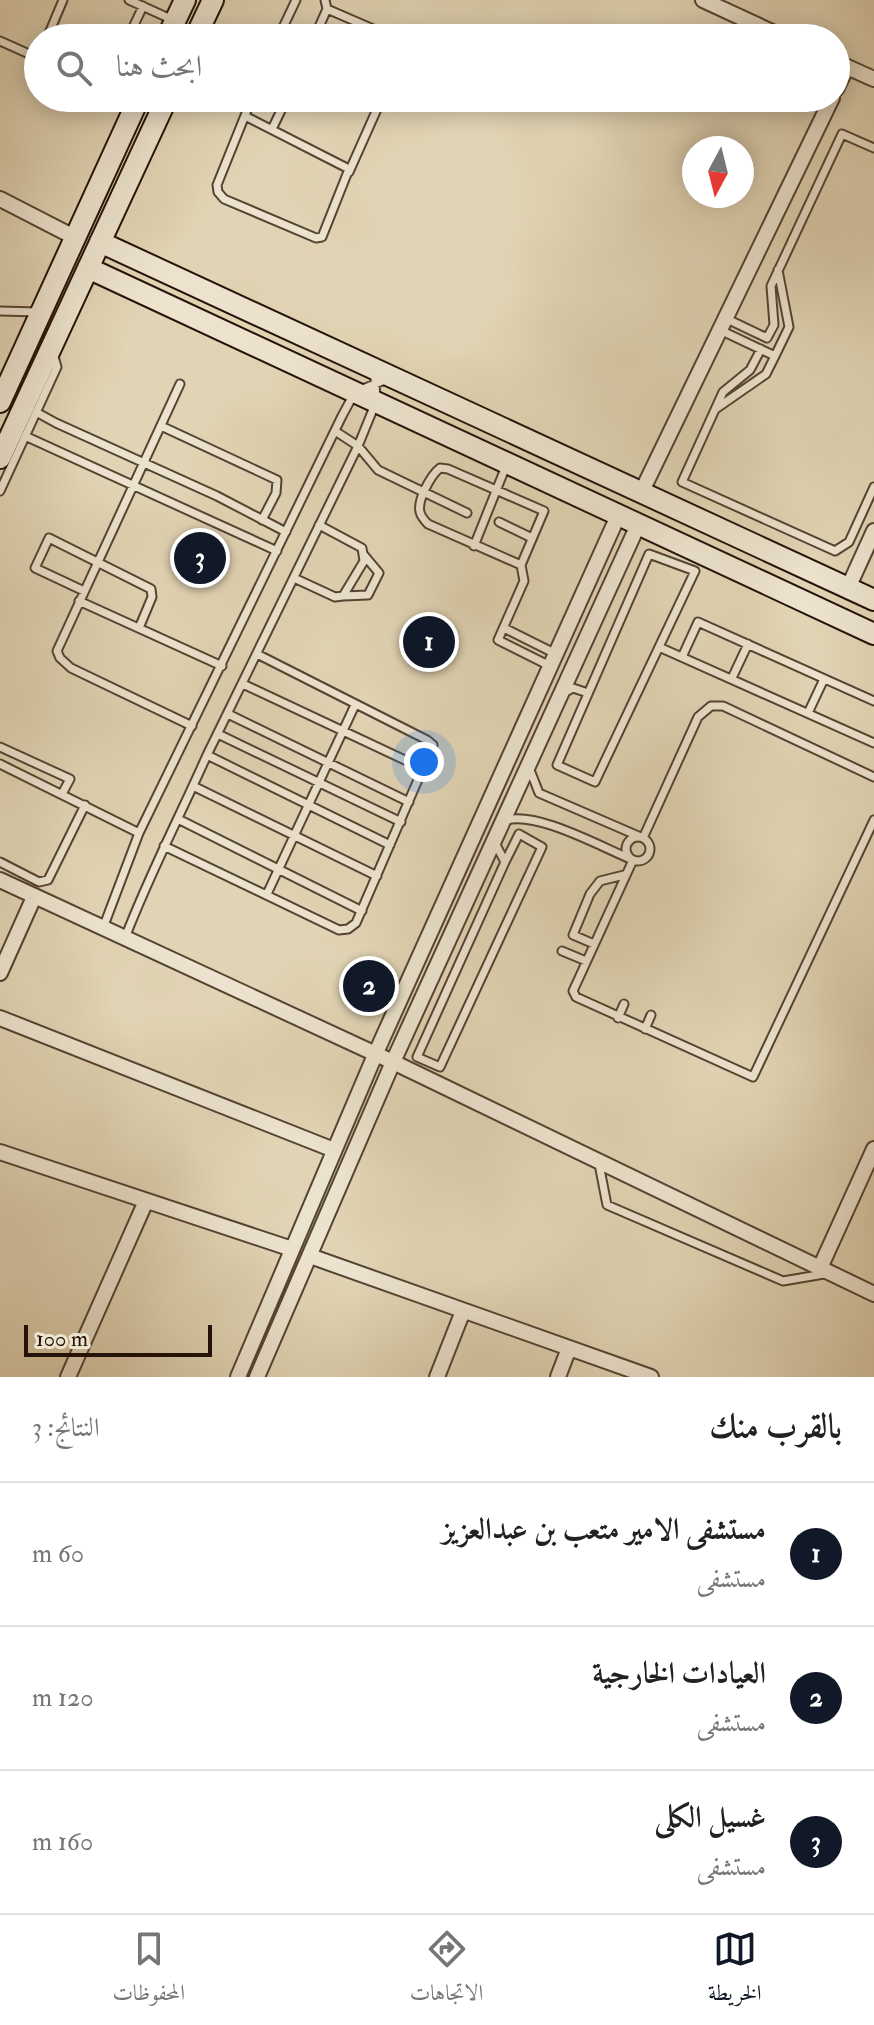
<!DOCTYPE html>
<html lang="ar">
<head>
<meta charset="utf-8">
<style>
	:root { --surface:#fff; --page:#f2f2f2; --text:#222; --muted:#767676; --line:#e0e0e0; --accent:#111827 }
	body { margin:0; font-family:"IM FELL Double Pica",Amiri,serif; background:var(--page); color:var(--text); direction:rtl }
	.compass { position:absolute; left:682px; top:136px; width:72px; height:72px; border-radius:50%; background:var(--surface); box-shadow:0 4px 20px #0003; rotate:187deg }
	.scale { position:absolute; left:24px; bottom:20px; width:188px; box-sizing:border-box; padding-left:8px; border:4px solid #261308; border-top:0; font-size:22px; line-height:28px; white-space:nowrap; color:#261308; -webkit-text-stroke:6px #ece3ce; paint-order:stroke }
	.you { position:absolute; left:424px; top:762px; width:28px; height:28px; margin:-20px; border:6px solid #fff; border-radius:50%; background:#1a73e8; box-shadow:0 0 0 12px #1a73e833 }
	.badge { display:grid; place-items:center; width:52px; height:52px; border-radius:50%; background:var(--accent); color:#fff; font-size:26px; font-weight:700 }
	.pin { position:absolute; translate:-50% -50%; border:4px solid #fff; box-shadow:0 2px 8px #0006 }
	.list { margin:0; padding:0; list-style:none }
	h2 { display:flex; justify-content:space-between; align-items:center; height:104px; margin:0; padding:0 32px; font-size:34px }
	h2 small { font-size:26px; font-weight:400; color:var(--muted) }
	.list li { display:grid; grid-template-columns:52px 1fr auto; gap:24px; align-items:center; box-sizing:border-box; height:144px; padding:0 32px; border-top:2px solid var(--line) }
	.list b { display:block; font-size:30px; white-space:nowrap }
	.list p { margin:0; font-size:26px; white-space:nowrap; color:var(--muted) }
	.list em { font-size:26px; font-style:normal; color:var(--muted) }
	.icon { flex:none; width:44px; height:44px; fill:none; stroke:currentColor; stroke-width:2; stroke-linecap:round; stroke-linejoin:round }
	.map { position:relative; flex:none; width:874px; height:1377px; overflow:hidden; direction:ltr }
	.search { position:absolute; background:var(--surface); box-shadow:0 4px 20px #0003; left:24px; right:24px; top:24px; height:88px; display:flex; align-items:center; gap:20px; box-sizing:border-box; padding:0 28px; border-radius:44px; color:var(--muted); font-size:30px }
	.sheet { height:536px; background:var(--surface) }
	nav { display:flex; justify-content:space-around; align-items:center; box-sizing:border-box; height:112px; border-top:2px solid var(--line); background:var(--surface); font-size:22px; color:var(--muted) }
	nav a { display:grid; justify-items:center; gap:4px }
	nav .on { color:var(--accent) }
	.map>svg:first-child { display:block }
	.lines { fill:none; stroke-linecap:round; stroke-linejoin:round }
	.lane-casing { stroke:#554333; stroke-width:11 }
	.street-casing { stroke:#554333; stroke-width:18 }
	.secondary-casing { stroke:#261308; stroke-width:24 }
	.lane { stroke:#ece3ce; stroke-width:7 }
	.street { stroke:#ece3ce; stroke-width:14 }
	.secondary { stroke:#ece3ce; stroke-width:20 }
</style>
</head>
<body>
<div class="map">
<svg width="874" height="1377" viewBox="0 0 874 1377">
	<rect width="100%" height="100%" fill="#e1d4b4"/>
	<filter id="stains"><feTurbulence type="fractalNoise" baseFrequency=".0025" numOctaves="4"/><feColorMatrix values="0 0 0 0 .2 0 0 0 0 .09 0 0 0 0 .02 0 0 0 .5 -.17"/></filter>
	<radialGradient id="worn" r=".72"><stop offset=".6" stop-color="#630" stop-opacity="0"/><stop offset="1" stop-color="#630" stop-opacity=".3"/></radialGradient>
	<g class="lines">
		<defs>
			<path id="lane" d="M 129,0 L 173,20
				M 327,9 L 394,38
				M 201,30 L 221,38
				M 47,38 L 63,0
				M 128,38 L 143,6
				M 278,38 L 296,0
				M 314,38 L 327,9 L 325,0
				M 0,41 L 38,58
				M 245,116 L 349,169 L 322,237 L 316,238 L 224,199 L 218,192 L 217,185 L 252,98
				M 272,129 L 287,98
				M 349,172 L 382,98
				M 0,311 L 38,312
				M 725,318 L 767,338 L 774,325 L 771,286 L 842,134 L 874,148
				M 720,330 L 775,356 L 789,327 L 778,270
				M 761,349 L 750,370 L 723,392 L 682,482 L 835,551 L 849,542 L 874,487
				M 180,384 L 57,651 L 60,658 L 71,668 L 192,726
				M 717,408 L 766,374 L 775,356
				M 36,412 L 56,423 L 217,496 L 286,532
				M 161,426 L 277,480 L 276,493 L 262,520
				M 335,431 L 358,446 L 378,470 L 467,513
				M 25,436 L 277,551
				M 0,491 L 57,367 L 53,353
				M 499,522 L 532,538
				M 474,546 L 506,466
				M 649,554 L 695,571 L 595,782 L 557,765 Z
				M 521,565 L 544,511 L 448,469 L 440,468 C 431,475 417,500 420,512 C 421,516 425,521 428,524 L 521,565 L 524,581 L 498,640 L 550,666
				M 294,578 L 335,597 L 343,596 L 364,561 L 362,548 L 319,525
				M 84,591 L 35,568 L 49,538 L 151,589 L 152,597 L 139,628
				M 343,596 L 368,595 L 379,573 L 364,555
				M 79,601 L 222,666
				M 504,628 L 556,654
				M 659,647 L 874,743
				M 682,657 L 698,622 L 874,701
				M 732,678 L 748,644
				M 243,684 L 424,769
				M 562,694 L 573,688 L 588,693
				M 808,713 L 824,679
				M 228,714 L 409,802
				M 218,734 L 401,822
				M 0,747 L 70,779 L 62,794
				M 207,755 L 390,845
				M 0,764 L 139,833
				M 530,770 L 539,793 L 643,838 L 698,717 L 711,706 L 723,706 L 874,777
				M 193,786 L 377,876
				M 178,819 L 362,911
				M 504,821 C 534,809 603,848 633,860 L 573,991 L 576,997 L 753,1077 L 874,820
				M626 849a12 12 0 1 1 24 0a12 12 0 1 1-24 0Z
				M 495,843 L 505,862 L 519,834 L 542,847 L 440,1067 L 417,1057 L 505,862
				M 164,846 L 339,930 L 348,929 L 356,923 L 433,745 L 427,740 L 257,654
				M 0,862 L 39,882 L 48,880 L 85,805
				M 267,894 L 355,705
				M 103,928 L 139,833 L 342,416 L 355,392 L 385,380
				M 125,938 C 149,875 180,816 207,755 L 358,446 L 376,402 L 375,379
				M 594,944 L 573,935 L 590,894 L 600,881 L 624,875
				M 562,951 L 586,961
				M 618,1018 L 624,1004
				M 645,1029 L 651,1015
				M 599,1164 L 607,1205 L 783,1281 L 824,1274"/>
			<path id="street" d="M 703,0 L 785,38
				M 836,62 L 874,79
				M 836,89 L 847,67
				M 0,199 L 74,237
				M 641,493 L 832,98
				M 848,588 L 874,531
				M 0,880 L 393,1062 L 874,1294
				M 0,973 L 34,897
				M 0,1018 L 334,1150
				M 0,1152 L 292,1249
				M 310,1256 L 651,1377
				M 820,1268 L 874,1149
				M 68,1377 L 146,1201
				M 238,1377 L 375,1055 L 618,516
				M 257,1377 L 393,1062 L 638,525
				M 437,1377 L 463,1311
				M 558,1377 L 569,1348"/>
			<path id="secondary" d="M 167,38 L 185,0
				M 195,38 L 213,0
				M 100,242 L 874,600
				M 88,268 L 874,634
				M 0,402 L 139,98
				M 0,458 L 167,98"/>
		</defs>
		<use href="#lane" class="lane-casing"/>
		<use href="#street" class="street-casing"/>
		<use href="#secondary" class="secondary-casing"/>
		<use href="#lane" class="lane"/>
		<use href="#street" class="street"/>
		<use href="#secondary" class="secondary"/>
	</g>
	<rect width="100%" height="100%" filter="url(#stains)"/>
	<rect width="100%" height="100%" fill="url(#worn)"/>
</svg>
<svg class="compass" viewBox="-18 -18 36 36"><path d="M0-13l5 13h-10z" fill="#e53935"/><path d="M0 13l5-13h-10z" fill="#767676"/></svg>
<div class="scale">100 m</div>
<div class="you"></div>
<div class="pin badge" style="left:429px;top:642px">1</div>
<div class="pin badge" style="left:369px;top:986px">2</div>
<div class="pin badge" style="left:200px;top:558px">3</div>
<div class="search"><svg class="icon" aria-label="search" viewBox="0 0 24 24"><circle cx="10" cy="10" r="6"/><path d="M15 15l6 6"/></svg>ابحث هنا</div>
</div>
<section class="sheet">
<h2>بالقرب منك<small>النتائج: 3</small></h2>
<ul class="list">
<li><span class="badge">1</span><div><b>مستشفى الامير متعب بن عبدالعزيز</b><p>مستشفى</p></div><em>60 m</em></li>
<li><span class="badge">2</span><div><b>العيادات الخارجية</b><p>مستشفى</p></div><em>120 m</em></li>
<li><span class="badge">3</span><div><b>غسيل الكلى</b><p>مستشفى</p></div><em>160 m</em></li>
</ul>
</section>
<nav>
<a class="on"><svg class="icon" aria-label="map" viewBox="0 0 24 24"><path d="M3 6l6-2 6 2 6-2v14l-6 2-6-2-6 2zM9 4v14M15 6v14"/></svg>الخريطة</a>
<a><svg class="icon" aria-label="directions" viewBox="0 0 24 24"><path d="M12 3l9 9-9 9-9-9zM9 14v-3h6M13 9l2 2-2 2"/></svg>الاتجاهات</a>
<a><svg class="icon" aria-label="saved" viewBox="0 0 24 24"><path d="M7 4h10v16l-5-4-5 4z"/></svg>المحفوظات</a>
</nav>
</body>
</html>
